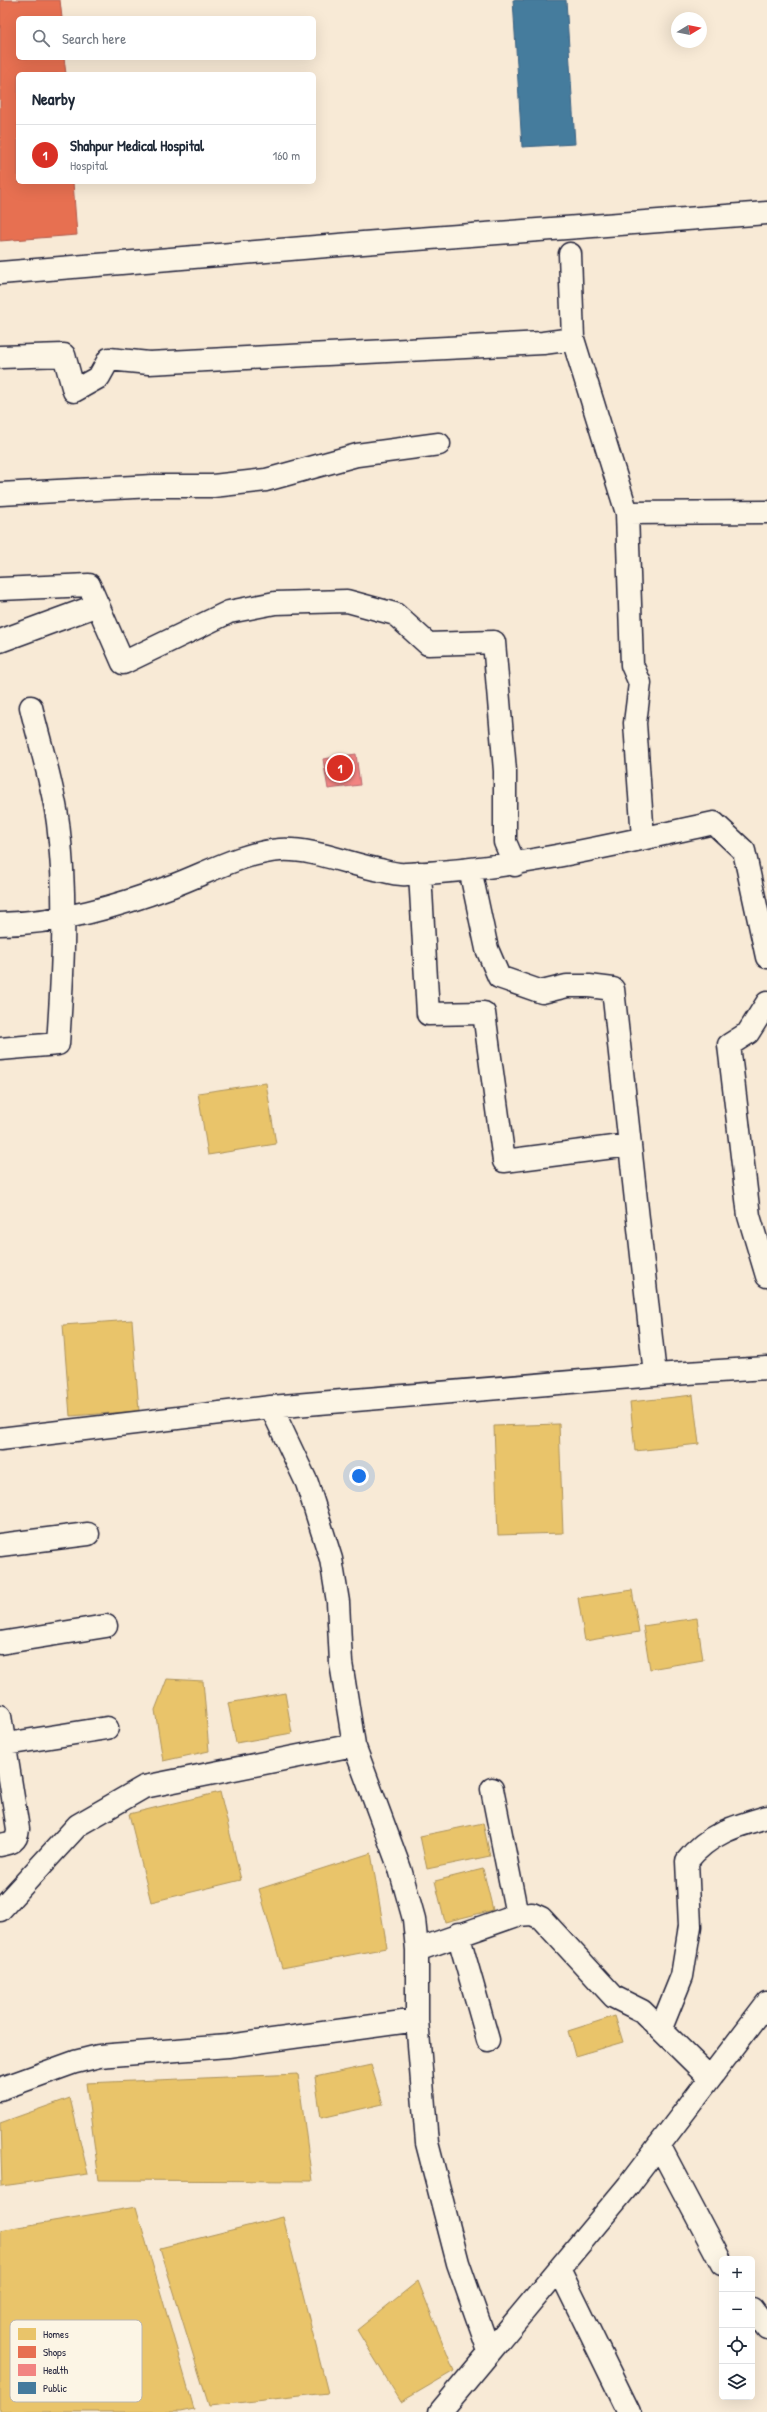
<!DOCTYPE html>
<html lang="en">
<head>
<meta charset="utf-8">
<style>
	:root { --surface:#fff; --page:#f2f2f3; --text:#1f2937; --muted:#747a83; --line:#e0e1e3; --accent:#d93025 }
	body { margin:0; font-family:"Patrick Hand",sans-serif; background:var(--page); color:var(--text) }
	.controls { position:absolute; right:12px; bottom:12px; display:grid; overflow:hidden; border-radius:6px; box-shadow:0 4px 16px #0002 }
	.controls button { width:36px; height:36px; display:grid; place-items:center; padding:0; border:0; border-bottom:1px solid var(--line); background:var(--surface); color:var(--text); font:20px sans-serif }
	.compass { position:absolute; left:671px; top:12px; width:36px; height:36px; border-radius:50%; background:var(--surface); box-shadow:0 4px 16px #0002; rotate:80deg }
	.you { position:absolute; left:359px; top:1476px; width:14px; height:14px; margin:-10px; border:3px solid #fff; border-radius:50%; background:#1a73e8; box-shadow:0 0 0 6px #1a73e833 }
	.badge { display:grid; place-items:center; width:26px; height:26px; border-radius:50%; background:var(--accent); color:#fff; font-size:13px; font-weight:700 }
	.pin { position:absolute; translate:-50% -50%; border:2px solid #fff; box-shadow:0 1px 4px #0006 }
	.list { margin:0; padding:0; list-style:none }
	h2 { display:flex; justify-content:space-between; align-items:center; height:52px; margin:0; padding:0 16px; font-size:17px }
	h2 small { font-size:13px; font-weight:400; color:var(--muted) }
	.list li { display:grid; grid-template-columns:26px 1fr auto; gap:12px; align-items:center; box-sizing:border-box; height:60px; padding:0 16px; border-top:1px solid var(--line) }
	.list b { display:block; font-size:15px; white-space:nowrap }
	.list p { margin:0; font-size:13px; white-space:nowrap; color:var(--muted) }
	.list em { font-size:13px; font-style:normal; color:var(--muted) }
	.icon { flex:none; width:22px; height:22px; fill:none; stroke:currentColor; stroke-width:2; stroke-linecap:round; stroke-linejoin:round }
	.map { position:relative; flex:none; width:767px; height:2412px; overflow:hidden }
	.search { position:absolute; background:var(--surface); box-shadow:0 4px 16px #0002; left:16px; top:16px; width:300px; height:44px; display:flex; align-items:center; gap:10px; box-sizing:border-box; padding:0 14px; border-radius:6px; color:var(--muted); font-size:15px }
	.panel { position:absolute; background:var(--surface); box-shadow:0 4px 16px #0002; left:16px; top:72px; width:300px; height:112px; border-radius:6px }
	.map>svg:first-child { display:block }
	.homes { fill:#e9c46a; stroke:#ad935c }
	.shops { fill:#e76f51; stroke:#ac584a }
	.health { fill:#f28482; stroke:#b4676d }
	.public { fill:#457b9d; stroke:#3a6080 }
	.lines { fill:none; stroke-linecap:round; stroke-linejoin:round }
	.minor-casing { stroke:#22223b; stroke-width:25 }
	.minor { stroke:#fcf5e5; stroke-width:22 }
	.key { fill:#fcf5e5; stroke:#bbb6b2; stroke-width:1 }
	.key-label { font-size:11px; fill:#22223b }
</style>
</head>
<body>
<div class="map">
<svg width="767" height="2412" viewBox="0 0 767 2412">
	<rect width="100%" height="100%" fill="#f8ead6"/>
	<filter id="ink" filterUnits="userSpaceOnUse"><feTurbulence type="fractalNoise" baseFrequency=".025" numOctaves="2"/><feDisplacementMap in="SourceGraphic" scale="8" xChannelSelector="R" yChannelSelector="G"/><feConvolveMatrix kernelMatrix="1 2 1 2 8 2 1 2 1" color-interpolation-filters="sRGB"/></filter>
	<g filter="url(#ink)">
		<path class="homes" d="M 266,1083 L 276,1144 L 208,1155 L 198,1093 Z
			M 132,1320 L 139,1411 L 70,1416 L 63,1325 Z
			M 693,1395 L 699,1444 L 635,1451 L 630,1402 Z
			M 559,1424 L 563,1533 L 498,1535 L 494,1426 Z
			M 632,1590 L 639,1632 L 585,1641 L 578,1598 Z
			M 697,1618 L 703,1660 L 650,1669 L 643,1626 Z
			M 167,1679 L 203,1681 L 209,1751 L 163,1761 L 155,1710 Z
			M 285,1693 L 292,1733 L 236,1743 L 228,1703 Z
			M 220,1792 L 241,1880 L 151,1902 L 129,1814 Z
			M 483,1823 L 490,1856 L 427,1869 L 420,1836 Z
			M 371,1853 L 387,1948 L 282,1968 L 259,1889 Z
			M 483,1869 L 493,1910 L 445,1922 L 435,1881 Z
			M 615,2016 L 623,2042 L 575,2056 L 568,2031 Z
			M 371,2065 L 383,2104 L 321,2118 L 315,2077 Z
			M 298,2074 L 312,2181 L 99,2180 L 86,2083 Z
			M 70,2098 L 88,2174 L 2,2186 L 0,2123 Z
			M 136,2207 L 194,2409 L 180,2412 L 0,2412 L 0,2230 Z
			M 283,2217 L 328,2393 L 209,2406 L 160,2248 Z
			M 418,2281 L 454,2371 L 401,2402 L 357,2330 Z"/>
		<path class="shops" d="M 0,0 L 60,0 L 62,18 L 18,18 L 18,58 L 64,58 L 66,74 L 18,74 L 18,182 L 73,182 L 77,235 L 0,241 Z"/>
		<path class="health" d="M 356,754 L 360,785 L 328,789 L 323,759 Z"/>
		<path class="public" d="M 513,0 L 566,0 L 575,144 L 522,147 Z"/>
		<g class="lines">
			<defs>
				<path id="minor" d="M 0,273 L 363,243 L 767,213
					M 573,339 L 627,513 L 632,665 L 640,683 L 635,723 L 643,838
					M 0,357 L 64,355 L 74,391 L 99,377 L 109,359 L 149,363 L 543,343 L 573,339 L 570,254
					M 0,494 L 153,486 L 213,486 L 266,480 L 357,455 L 439,444
					M 627,513 L 767,512
					M 0,589 L 89,585 L 123,663 L 229,612 L 275,603 L 347,601 L 395,614 L 428,644 L 494,642 L 505,771 L 505,842 L 515,865
					M 0,641 L 98,605
					M 470,869 L 487,949 L 499,977 L 542,992 L 567,986 L 589,986 L 613,989 L 655,1375
					M 420,873 L 428,1014 L 484,1013 L 504,1161 L 629,1145
					M 0,924 C 60,923 116,907 172,886 C 207,873 241,853 280,850 C 312,848 348,864 380,870 C 388,872 397,875 406,874 C 510,870 612,845 714,823 L 744,851 L 767,957
					M 767,1003 L 748,1033 L 729,1045 L 749,1216 L 767,1276
					M 0,1049 L 58,1044 C 63,971 67,896 58,823 C 53,784 40,745 31,707
					M 271,1407 L 307,1483 L 331,1559 L 338,1602 L 341,1663 L 354,1745
					M 0,1439 L 271,1407 L 655,1375 L 767,1368
					M 0,1545 L 88,1534
					M 0,1643 L 106,1626
					M 0,1716 L 18,1829 C 17,1842 11,1843 0,1845
					M 0,1745 L 107,1728
					M 492,1789 L 517,1915
					M 0,1910 L 78,1825 L 144,1787 L 354,1745 L 400,1869 L 414,1919 L 417,1950 L 417,2020 L 427,2143 L 458,2263 L 489,2351
					M 458,1934 L 488,2040
					M 417,1950 L 517,1915 L 532,1914 L 541,1918 L 614,1997 L 642,2011 L 710,2078
					M 661,2028 L 682,1976 L 690,1926 L 687,1861 C 708,1834 735,1826 767,1817
					M 0,2089 L 75,2062 L 99,2056 L 228,2046 L 417,2020
					M 659,2145 L 722,2264
					M 559,2269 L 629,2412
					M 752,2309 L 767,2329
					M 440,2412 L 628,2186 L 767,2003"/>
			</defs>
			<use href="#minor" class="minor-casing"/>
			<use href="#minor" class="minor"/>
		</g>
	</g>
	<rect x="10" y="2320" width="132" height="82" rx="6" class="key"/>
	<rect x="18" y="2328" width="18" height="12" fill="#e9c46a"/>
	<rect x="18" y="2346" width="18" height="12" fill="#e76f51"/>
	<rect x="18" y="2364" width="18" height="12" fill="#f28482"/>
	<rect x="18" y="2382" width="18" height="12" fill="#457b9d"/>
	<g class="key-label">
		<text x="43" y="2338">Homes</text>
		<text x="43" y="2356">Shops</text>
		<text x="43" y="2374">Health</text>
		<text x="43" y="2392">Public</text>
	</g>
</svg>
<div class="controls">
<button>+</button>
<button>−</button>
<button><svg class="icon" aria-label="locate" viewBox="0 0 24 24"><circle cx="12" cy="12" r="6"/><path d="M12 2v4M12 18v4M2 12h4M18 12h4"/></svg></button>
<button><svg class="icon" aria-label="layers" viewBox="0 0 24 24"><path d="M12 4l9 5-9 5-9-5zM3 14l9 5 9-5"/></svg></button>
</div>
<svg class="compass" viewBox="-18 -18 36 36"><path d="M0-13l5 13h-10z" fill="#e53935"/><path d="M0 13l5-13h-10z" fill="#747a83"/></svg>
<div class="you"></div>
<div class="pin badge" style="left:340px;top:768px">1</div>
<div class="search"><svg class="icon" aria-label="search" viewBox="0 0 24 24"><circle cx="10" cy="10" r="6"/><path d="M15 15l6 6"/></svg>Search here</div>
<section class="panel">
<h2>Nearby<small></small></h2>
<ul class="list">
<li><span class="badge">1</span><div><b>Shahpur Medical Hospital</b><p>Hospital</p></div><em>160 m</em></li>
</ul>
</section>
</div>
</body>
</html>
